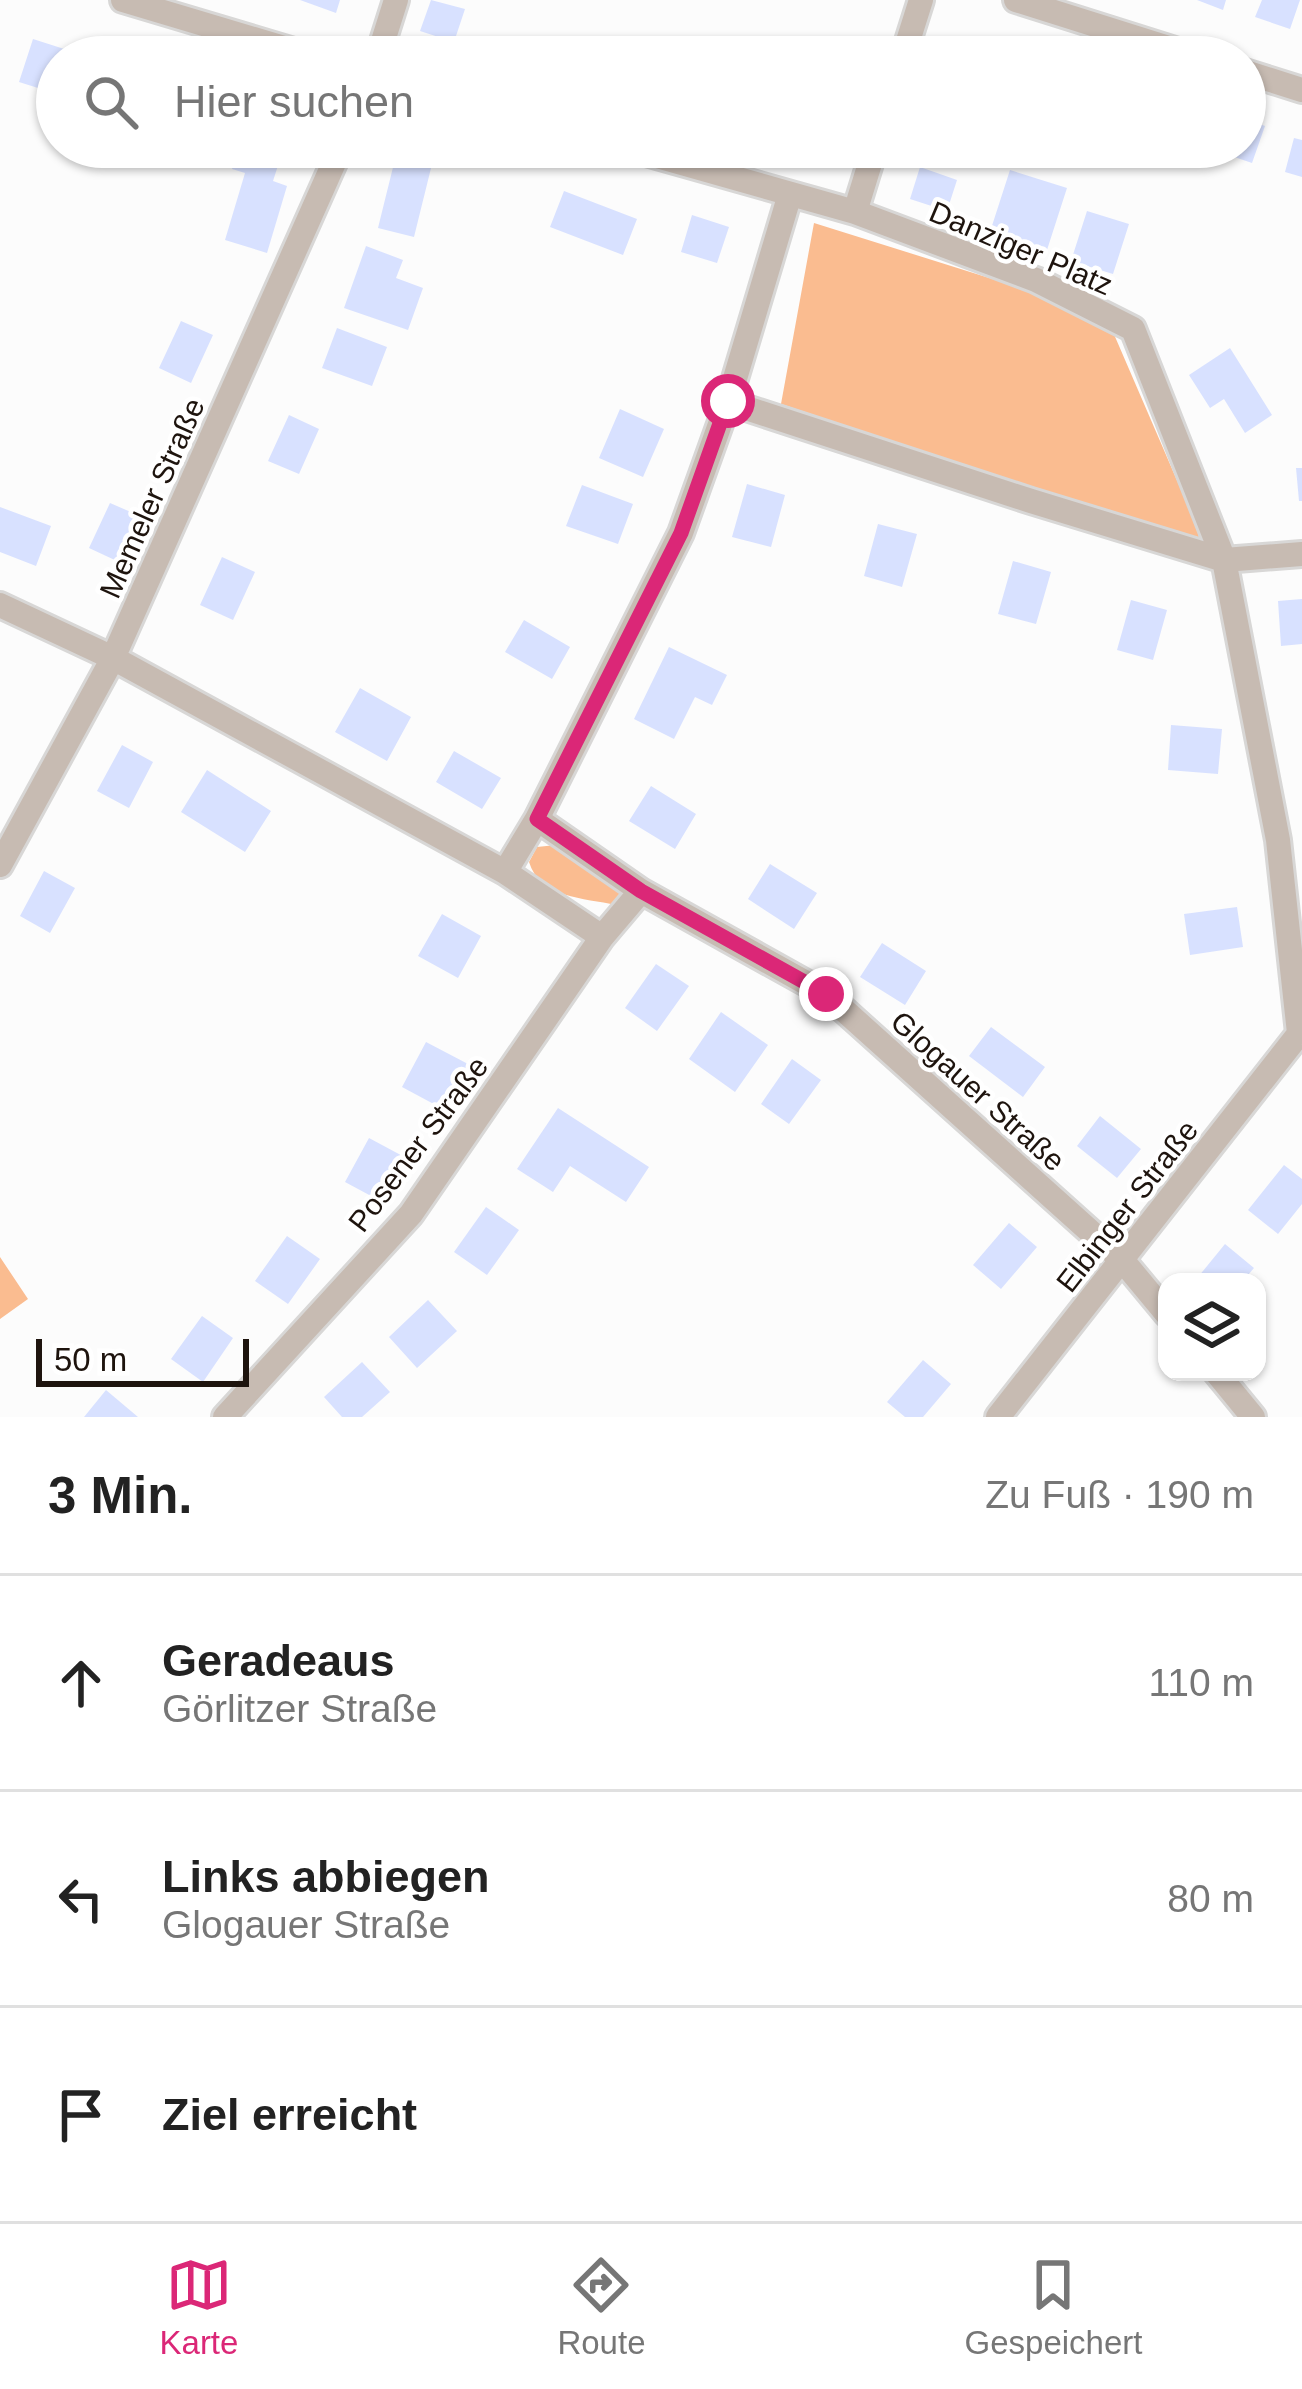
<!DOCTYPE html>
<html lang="de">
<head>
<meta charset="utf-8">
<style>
	:root { --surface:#fff; --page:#f2f2f2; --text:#222; --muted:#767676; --line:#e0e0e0; --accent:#db2777 }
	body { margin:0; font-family:Arial,sans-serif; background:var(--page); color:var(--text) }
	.controls { position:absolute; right:36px; bottom:36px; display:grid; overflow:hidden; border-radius:24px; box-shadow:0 3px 9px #0004 }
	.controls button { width:108px; height:108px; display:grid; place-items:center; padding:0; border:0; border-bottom:3px solid var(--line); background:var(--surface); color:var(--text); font:60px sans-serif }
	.scale { position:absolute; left:36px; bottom:30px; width:213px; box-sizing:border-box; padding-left:12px; border:6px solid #1e140e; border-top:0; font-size:33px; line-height:42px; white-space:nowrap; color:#1e140e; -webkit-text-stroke:9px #fff; paint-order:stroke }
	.stop { position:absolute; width:36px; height:36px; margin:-27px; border:9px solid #db2777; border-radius:50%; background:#fff }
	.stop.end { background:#db2777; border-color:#fff; box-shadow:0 3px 12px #0008 }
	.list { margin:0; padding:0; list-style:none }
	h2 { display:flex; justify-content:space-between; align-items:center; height:156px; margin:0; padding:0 48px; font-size:51px }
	h2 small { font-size:39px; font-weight:400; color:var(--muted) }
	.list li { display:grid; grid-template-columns:78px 1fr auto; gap:36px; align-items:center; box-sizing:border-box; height:216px; padding:0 48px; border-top:3px solid var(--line) }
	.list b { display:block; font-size:45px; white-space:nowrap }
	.list p { margin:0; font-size:39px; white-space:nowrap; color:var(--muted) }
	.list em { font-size:39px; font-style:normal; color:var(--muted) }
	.icon { flex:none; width:66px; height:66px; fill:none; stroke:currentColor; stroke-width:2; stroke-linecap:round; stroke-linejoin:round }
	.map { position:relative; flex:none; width:1302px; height:1417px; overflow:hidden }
	.search { position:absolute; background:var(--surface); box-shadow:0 3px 9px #0004; left:36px; right:36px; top:36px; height:132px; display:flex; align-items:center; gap:30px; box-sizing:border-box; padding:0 42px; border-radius:66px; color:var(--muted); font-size:45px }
	.sheet { height:804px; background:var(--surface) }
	nav { display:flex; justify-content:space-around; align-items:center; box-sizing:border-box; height:168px; border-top:3px solid var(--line); background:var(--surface); font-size:33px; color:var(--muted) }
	nav a { display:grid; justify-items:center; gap:6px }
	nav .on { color:var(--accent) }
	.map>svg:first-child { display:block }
	.green { fill:#fabc90 }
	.building { fill:#d8e1ff }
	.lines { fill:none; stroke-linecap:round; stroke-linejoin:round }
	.street-casing { stroke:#d8d7d6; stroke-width:30 }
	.street { stroke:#c7bbb2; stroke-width:24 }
	.route { stroke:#db2777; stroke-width:15 }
	.labels { text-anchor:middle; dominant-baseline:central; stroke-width:9; stroke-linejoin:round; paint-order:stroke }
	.street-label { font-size:30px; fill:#1e140e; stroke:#fff }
</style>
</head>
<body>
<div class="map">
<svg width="1302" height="1417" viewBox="0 0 1302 1417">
	<rect width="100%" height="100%" fill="#fcfcfc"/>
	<path class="green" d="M 814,223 L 1082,307 L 1113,332 L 1198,529 L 1200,546 L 781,404 Z
		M 556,845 L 622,891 L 616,905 C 584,898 540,898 529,862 L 537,847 Z
		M 0,1257 L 28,1299 L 0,1319 Z"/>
	<path class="building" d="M 300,0 L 340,0 L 336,13 Z
		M 431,0 L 465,9 L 454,42 L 420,31 Z
		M 1197,0 L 1226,0 L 1223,10 Z
		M 1262,0 L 1300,0 L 1290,29 L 1255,17 Z
		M 33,39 L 86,56 L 57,57 L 57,94 L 19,82 Z
		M 844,41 L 881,53 L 879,57 L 839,57 Z
		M 980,46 L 1010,56 L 1010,57 L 976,57 Z
		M 1245,119 L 1265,126 L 1252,163 L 1208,148 L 1245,147 Z
		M 1294,138 L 1302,140 L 1302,177 L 1285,172 Z
		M 238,147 L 284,147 L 273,181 L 287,186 L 267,253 L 225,240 L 245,173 L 232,169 Z
		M 800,147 L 842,147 L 836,165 L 798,153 Z
		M 397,151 L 433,160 L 414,237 L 378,228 Z
		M 920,167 L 957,180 L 947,211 L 910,199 Z
		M 1010,170 L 1067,188 L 1046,253 L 989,235 Z
		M 564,191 L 637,219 L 623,255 L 550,227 Z
		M 1087,211 L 1129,224 L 1113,274 L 1071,261 Z
		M 692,215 L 729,227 L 717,263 L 681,252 Z
		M 366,246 L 403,260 L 396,278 L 423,288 L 408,330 L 344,308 Z
		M 181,321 L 213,335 L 191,383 L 159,368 Z
		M 337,328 L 387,347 L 372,386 L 322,368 Z
		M 1230,348 L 1272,415 L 1245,433 L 1224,399 L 1210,408 L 1189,375 Z
		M 620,409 L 664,429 L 643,477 L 599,458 Z
		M 289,415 L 319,429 L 299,474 L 268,461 Z
		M 1296,468 L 1302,468 L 1302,501 L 1299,501 Z
		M 747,484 L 785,495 L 771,547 L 732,537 Z
		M 582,485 L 633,504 L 618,544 L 566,526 Z
		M 110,503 L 140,516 L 119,562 L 89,548 Z
		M 0,507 L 51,526 L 36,566 L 0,552 Z
		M 878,524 L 917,534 L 902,587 L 864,576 Z
		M 222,557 L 255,572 L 233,620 L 200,605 Z
		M 1013,561 L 1051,572 L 1036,624 L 998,614 Z
		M 1302,599 L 1302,644 L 1281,646 L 1278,601 Z
		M 1131,600 L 1167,610 L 1153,660 L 1117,650 Z
		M 524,620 L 570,647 L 552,679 L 505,652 Z
		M 669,647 L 727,675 L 712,705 L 695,697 L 674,739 L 634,719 Z
		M 360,688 L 411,717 L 387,761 L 335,732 Z
		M 1171,725 L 1222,729 L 1218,774 L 1168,770 Z
		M 122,745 L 153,762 L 129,808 L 97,791 Z
		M 454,751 L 501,778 L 482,809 L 436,782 Z
		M 207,770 L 271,811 L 245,852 L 181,812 Z
		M 651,786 L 696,814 L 675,849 L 629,821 Z
		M 770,864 L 817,893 L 794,929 L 748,899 Z
		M 44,871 L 75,888 L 50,933 L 20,916 Z
		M 1237,907 L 1243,947 L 1190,955 L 1184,914 Z
		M 442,914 L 481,936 L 458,978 L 418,956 Z
		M 882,943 L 926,971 L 905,1005 L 860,977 Z
		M 656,964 L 689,986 L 657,1031 L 625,1008 Z
		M 721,1012 L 768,1045 L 735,1092 L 689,1059 Z
		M 991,1027 L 1045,1067 L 1023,1097 L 969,1056 Z
		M 426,1042 L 468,1064 L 443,1109 L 402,1087 Z
		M 792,1059 L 821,1080 L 789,1124 L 761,1104 Z
		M 558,1108 L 649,1167 L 626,1202 L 570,1166 L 553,1192 L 517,1169 Z
		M 1100,1116 L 1141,1149 L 1117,1178 L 1077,1146 Z
		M 369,1138 L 410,1160 L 386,1204 L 345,1182 Z
		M 1284,1165 L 1302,1179 L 1302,1204 L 1278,1234 L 1248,1210 Z
		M 486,1207 L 519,1230 L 487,1275 L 454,1252 Z
		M 1009,1223 L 1037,1247 L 1001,1289 L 973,1265 Z
		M 287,1236 L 320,1259 L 288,1304 L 255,1281 Z
		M 1225,1244 L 1254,1268 L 1242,1282 L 1194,1282 Z
		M 428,1300 L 457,1331 L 417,1368 L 389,1337 Z
		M 202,1316 L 233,1338 L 203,1382 L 171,1359 Z
		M 923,1360 L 951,1384 L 923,1417 L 905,1417 L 887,1402 Z
		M 362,1362 L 390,1392 L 362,1417 L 342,1417 L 324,1397 Z
		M 106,1390 L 138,1417 L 84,1417 Z"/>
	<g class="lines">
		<defs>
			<path id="street" d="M 123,0 L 314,57
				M 1016,0 L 1197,57
				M 378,57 L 396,0
				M 903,57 L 921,0
				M 1245,72 L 1302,90
				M 625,147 L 855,212 L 1036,280 L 1133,329 L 1224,560 L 1278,840 L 1299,1033
				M 855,212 L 875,147
				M 728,402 L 1031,501 L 1224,560 L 1302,554
				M 0,605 L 113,658 L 505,872 L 602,937
				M 537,819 L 681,533 L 728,402 L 790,194
				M 0,865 L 113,658 L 341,147
				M 505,872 L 537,819 L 641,891 L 826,994 L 1123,1261 L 1167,1314
				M 1216,1372 L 1253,1417
				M 225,1417 L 411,1214 L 602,937 L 641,891
				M 998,1417 L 1302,1030"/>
		</defs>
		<use href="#street" class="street-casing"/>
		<use href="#street" class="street"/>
	</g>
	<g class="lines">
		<path class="route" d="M 728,401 L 681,533 L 537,819 L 641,891 L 826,994"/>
	</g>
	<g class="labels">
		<g class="street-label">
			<text transform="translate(1021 248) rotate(23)">Danziger Platz</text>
			<text transform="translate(152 498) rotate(-66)">Memeler Straße</text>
			<text transform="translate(978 1091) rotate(42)">Glogauer Straße</text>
			<text transform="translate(418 1144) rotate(-53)">Posener Straße</text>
			<text transform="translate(1127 1206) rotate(-52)">Elbinger Straße</text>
		</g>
	</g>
</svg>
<div class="controls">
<button><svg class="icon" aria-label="layers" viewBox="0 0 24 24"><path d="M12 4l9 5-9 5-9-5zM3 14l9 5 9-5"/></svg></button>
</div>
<div class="scale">50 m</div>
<div class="stop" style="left:728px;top:401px"></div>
<div class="stop end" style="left:826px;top:994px"></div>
<div class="search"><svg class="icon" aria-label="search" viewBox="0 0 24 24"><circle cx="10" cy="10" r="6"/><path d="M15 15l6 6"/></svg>Hier suchen</div>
</div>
<section class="sheet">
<h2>3 Min.<small>Zu Fuß · 190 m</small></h2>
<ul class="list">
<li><svg class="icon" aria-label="ahead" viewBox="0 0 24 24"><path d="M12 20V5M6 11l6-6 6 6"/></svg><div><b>Geradeaus</b><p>Görlitzer Straße</p></div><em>110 m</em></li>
<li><svg class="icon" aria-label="left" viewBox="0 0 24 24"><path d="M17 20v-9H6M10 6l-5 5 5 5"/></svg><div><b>Links abbiegen</b><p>Glogauer Straße</p></div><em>80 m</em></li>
<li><svg class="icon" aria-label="arrive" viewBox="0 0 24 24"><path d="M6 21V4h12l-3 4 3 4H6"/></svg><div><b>Ziel erreicht</b></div></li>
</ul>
</section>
<nav>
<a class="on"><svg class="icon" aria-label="map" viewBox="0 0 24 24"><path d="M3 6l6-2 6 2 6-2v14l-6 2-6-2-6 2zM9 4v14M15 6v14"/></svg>Karte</a>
<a><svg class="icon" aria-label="directions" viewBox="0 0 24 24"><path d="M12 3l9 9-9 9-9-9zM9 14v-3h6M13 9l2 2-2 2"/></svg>Route</a>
<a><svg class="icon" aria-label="saved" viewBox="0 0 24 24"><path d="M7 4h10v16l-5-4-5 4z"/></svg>Gespeichert</a>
</nav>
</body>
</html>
